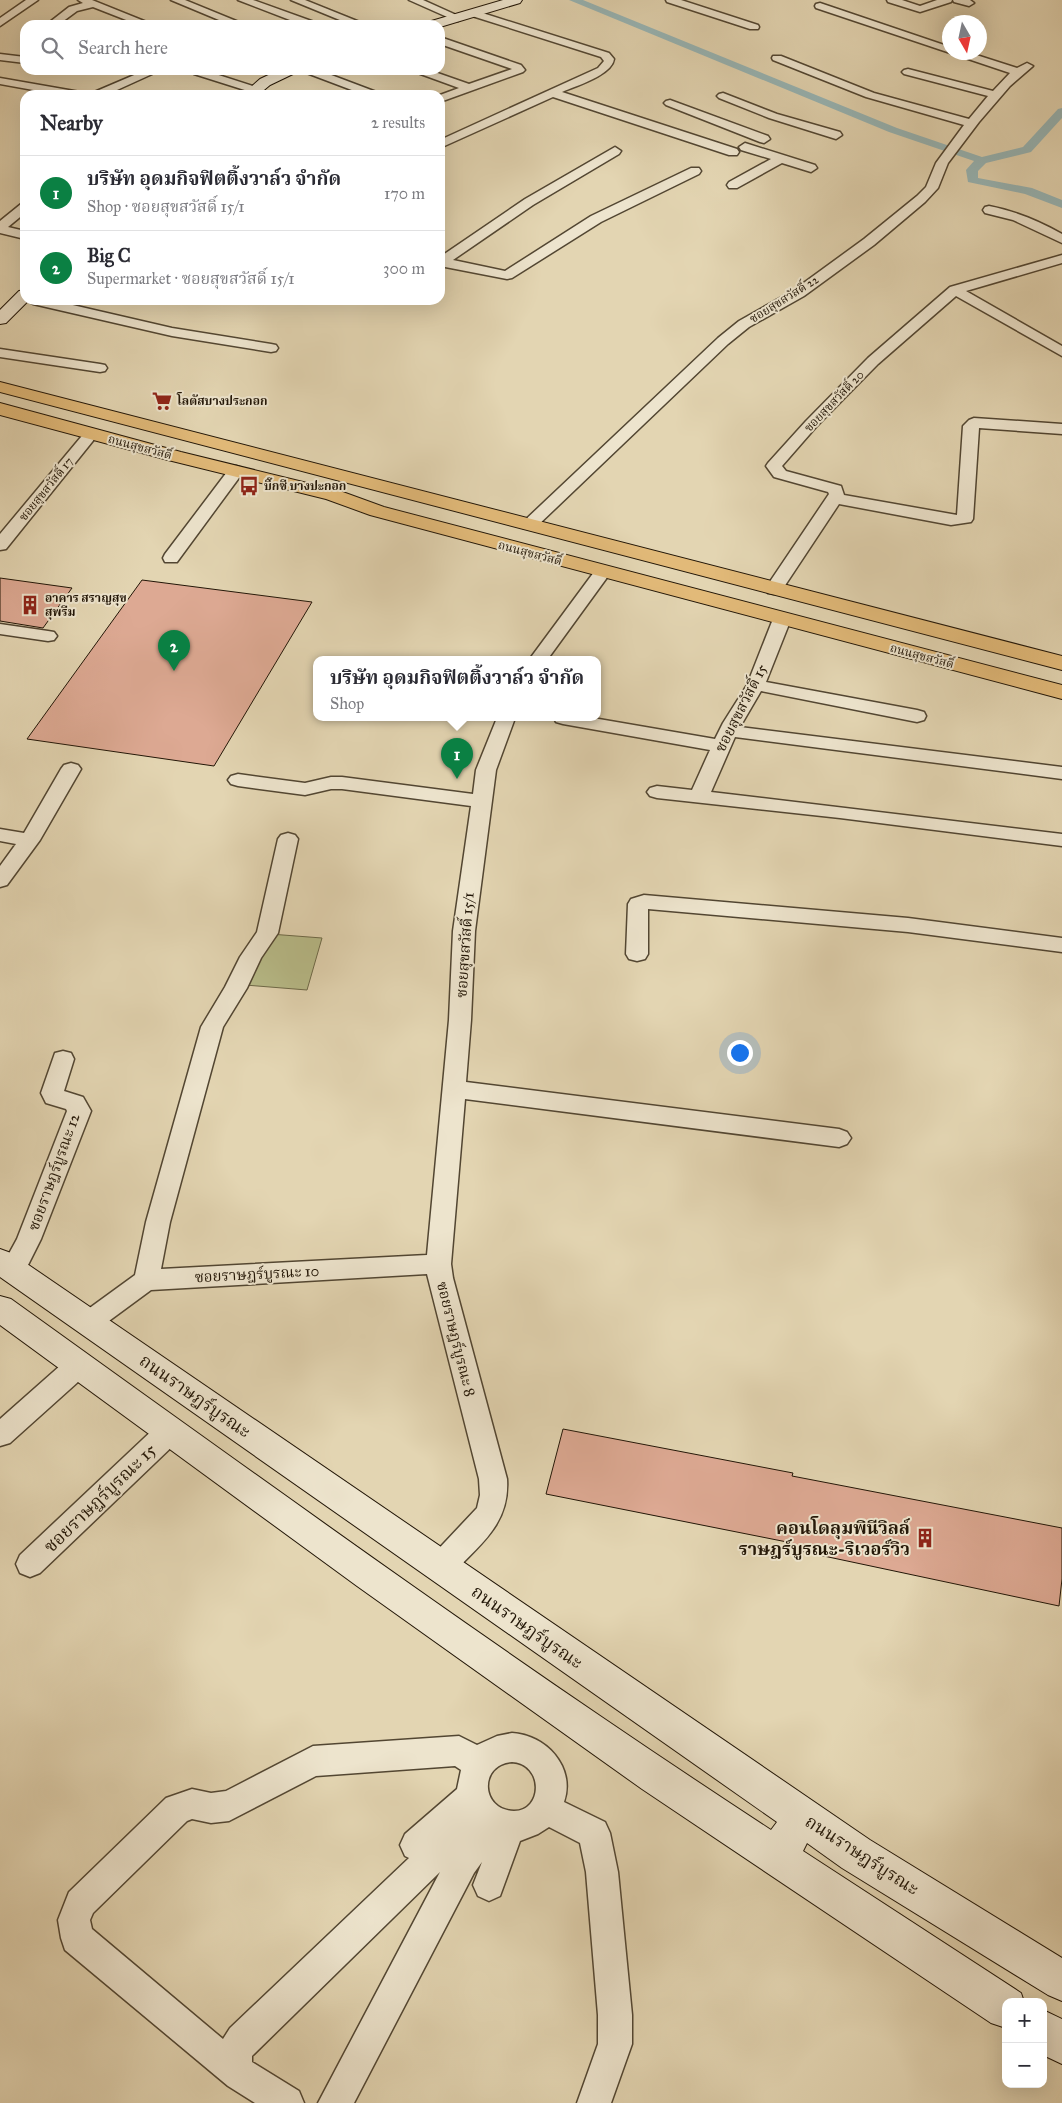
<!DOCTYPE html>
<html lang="en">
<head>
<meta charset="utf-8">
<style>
	:root { --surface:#fff; --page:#f2f2f3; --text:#2b2b33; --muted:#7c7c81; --line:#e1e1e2; --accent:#0b8043 }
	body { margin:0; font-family:"IM FELL Great Primer","Noto Serif Thai",serif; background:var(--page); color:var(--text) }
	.controls { position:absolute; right:15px; bottom:15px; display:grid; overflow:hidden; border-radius:10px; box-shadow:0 5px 20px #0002 }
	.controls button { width:45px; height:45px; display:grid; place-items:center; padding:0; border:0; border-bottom:1px solid var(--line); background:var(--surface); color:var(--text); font:25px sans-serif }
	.compass { position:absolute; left:942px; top:15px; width:45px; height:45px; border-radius:50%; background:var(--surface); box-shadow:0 5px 20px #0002; rotate:171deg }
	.you { position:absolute; left:739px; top:1052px; width:18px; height:18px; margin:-12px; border:4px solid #fff; border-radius:50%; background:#1a73e8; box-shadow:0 0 0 8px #1a73e833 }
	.badge { display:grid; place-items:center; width:32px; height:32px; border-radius:50%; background:var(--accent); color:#fff; font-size:16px; font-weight:700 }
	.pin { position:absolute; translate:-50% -41px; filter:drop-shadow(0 1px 2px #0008) }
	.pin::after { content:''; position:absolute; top:26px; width:18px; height:15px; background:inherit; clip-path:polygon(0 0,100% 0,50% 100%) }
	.popup { position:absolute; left:313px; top:656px; width:288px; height:65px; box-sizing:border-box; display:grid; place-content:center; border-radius:10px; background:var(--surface); filter:drop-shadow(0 1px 4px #0005); font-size:16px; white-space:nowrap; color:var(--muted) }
	.popup b { font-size:19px; color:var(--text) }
	.popup::after { content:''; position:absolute; left:50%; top:100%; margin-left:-10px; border:10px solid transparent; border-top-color:var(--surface) }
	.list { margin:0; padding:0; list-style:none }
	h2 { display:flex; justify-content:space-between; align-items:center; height:65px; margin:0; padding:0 20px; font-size:21px }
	h2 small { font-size:16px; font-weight:400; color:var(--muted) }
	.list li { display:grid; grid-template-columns:32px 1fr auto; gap:15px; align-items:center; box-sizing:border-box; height:75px; padding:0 20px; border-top:1px solid var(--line) }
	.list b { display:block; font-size:19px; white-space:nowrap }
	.list p { margin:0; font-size:16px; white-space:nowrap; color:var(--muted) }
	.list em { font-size:16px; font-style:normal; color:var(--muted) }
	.icon { flex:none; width:28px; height:28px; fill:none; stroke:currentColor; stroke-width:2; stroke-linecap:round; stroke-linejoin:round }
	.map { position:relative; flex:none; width:1062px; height:2103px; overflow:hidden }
	.search { position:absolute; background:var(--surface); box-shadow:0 5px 20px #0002; left:20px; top:20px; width:425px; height:55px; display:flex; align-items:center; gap:12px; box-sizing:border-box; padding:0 18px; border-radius:15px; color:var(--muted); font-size:19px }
	.panel { position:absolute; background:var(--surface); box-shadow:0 5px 20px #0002; left:20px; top:90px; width:425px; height:215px; border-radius:15px }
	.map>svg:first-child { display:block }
	.green { fill:#b8bc89; stroke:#6d6948 }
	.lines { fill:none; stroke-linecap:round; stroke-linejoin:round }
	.canal { fill:#98b6b6; fill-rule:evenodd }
	.building { fill:#dda993; stroke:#221607 }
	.street-casing { stroke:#524632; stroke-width:3 }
	.secondary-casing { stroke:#221607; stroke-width:2 }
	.primary-casing { stroke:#221607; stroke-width:2 }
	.street { fill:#ede4cd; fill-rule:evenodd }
	.secondary { fill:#ede4cd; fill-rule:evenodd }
	.primary { fill:#e2ba79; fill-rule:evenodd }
	.labels { text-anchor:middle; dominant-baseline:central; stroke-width:4; stroke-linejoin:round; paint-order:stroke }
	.far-street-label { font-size:12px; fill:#221607; stroke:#ede4cd }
	.far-poi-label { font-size:12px; font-weight:bold; fill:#221607; stroke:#ede4cd; text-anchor:start }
	.street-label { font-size:15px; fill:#221607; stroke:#ede4cd }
	.near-street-label { font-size:18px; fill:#221607; stroke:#ede4cd }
	.near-poi-label { font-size:18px; font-weight:bold; fill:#221607; stroke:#ede4cd; text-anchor:end }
</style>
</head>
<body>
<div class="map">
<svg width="1062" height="2103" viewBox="0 0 1062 2103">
	<rect width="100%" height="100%" fill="#e3d5b2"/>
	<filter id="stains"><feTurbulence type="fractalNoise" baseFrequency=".004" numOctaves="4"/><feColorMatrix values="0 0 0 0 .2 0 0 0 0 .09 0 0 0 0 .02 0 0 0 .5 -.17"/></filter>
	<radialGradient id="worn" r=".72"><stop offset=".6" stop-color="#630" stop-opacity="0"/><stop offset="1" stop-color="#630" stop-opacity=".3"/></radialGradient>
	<path class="green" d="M 270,934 L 322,938 L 307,990 L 245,985 Z"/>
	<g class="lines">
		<path class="canal" d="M 569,0 L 583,0 L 897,128 L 982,157 L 1023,147 L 1058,109 L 1062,108 L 1062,118 L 1031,152 L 986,163 L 978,171 L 978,178 L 1032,188 L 1062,200 L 1062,208 L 1025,194 L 968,182 L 966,170 L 974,161 L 889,132 Z"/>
	</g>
	<path class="building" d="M 0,578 L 72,588 L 43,628 L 0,621 Z
		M 142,580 L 312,602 L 214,766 L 27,739 Z
		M 563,1429 L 793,1473 L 792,1476 L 1062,1528 L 1062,1579 L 1059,1606 L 786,1548 L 787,1542 L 546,1494 Z"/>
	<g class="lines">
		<defs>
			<path id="street" d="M 26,0 L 38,0 L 0,26 L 0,18 Z
				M 78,0 L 92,0 L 154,25 L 139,25 L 93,7 L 77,11 L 58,25 L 46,25 L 69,7 L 83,3 Z
				M 171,0 L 185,0 L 246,25 L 231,25 Z
				M 238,0 L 253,0 L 317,23 L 318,25 L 303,25 Z
				M 291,0 L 305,0 L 367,25 L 352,25 Z
				M 409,0 L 423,0 L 463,18 L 458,21 L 454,20 Z
				M 666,0 L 681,0 L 758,25 L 759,27 L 758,29 L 750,29 L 667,2 Z
				M 887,0 L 902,0 L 920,6 L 937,0 L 952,0 L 951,2 L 920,12 L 888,2 Z
				M 953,0 L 970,0 L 974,3 L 969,6 L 954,2 Z
				M 820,3 L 950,47 L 950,52 L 967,52 L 1017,68 L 1027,63 L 1033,66 L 1010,86 L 979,122 L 948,163 L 938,188 L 925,202 L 874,245 L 804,296 L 749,327 L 728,344 L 535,528 L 523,528 L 521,525 L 523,522 L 718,338 L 739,321 L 794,290 L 864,239 L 917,196 L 926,187 L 936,163 L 964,125 L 866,97 L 773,60 L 772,58 L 773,56 L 781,56 L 874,93 L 969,119 L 988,96 L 904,74 L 902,72 L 904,70 L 908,69 L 993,91 L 1010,73 L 816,8 L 815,6 L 816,4 Z
				M 473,10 L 609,53 L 614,59 C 612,75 576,86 562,92 L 737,149 L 739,152 L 737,155 L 729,155 L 553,97 L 440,148 L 440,140 L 598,68 L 604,61 L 601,57 L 469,15 L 468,13 Z
				M 440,37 L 521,65 L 525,70 L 523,72 L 440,102 L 440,95 L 459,88 L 415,72 L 413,70 L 429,70 L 469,84 L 512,69 L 440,44 Z
				M 0,54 L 25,57 L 25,63 L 0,60 Z
				M 146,70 L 161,70 L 106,95 L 90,95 L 92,93 Z
				M 194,70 L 203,70 L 259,88 L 261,90 L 255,93 L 251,92 L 194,74 Z
				M 259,70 L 275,70 L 284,75 L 278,78 Z
				M 302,70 L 318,70 L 379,93 L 381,95 L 365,95 L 304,72 Z
				M 0,78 L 80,92 L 86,95 L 61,95 L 0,84 Z
				M 723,93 L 777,114 L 840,132 L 842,135 L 836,139 L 769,118 L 719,98 L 717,96 L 719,94 Z
				M 670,100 L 768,136 L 770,139 L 764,143 L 760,142 L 666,105 L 664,103 L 666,101 Z
				M 745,143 L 815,165 L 817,168 L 811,172 L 782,163 L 737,188 L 729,188 L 727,185 L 729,182 L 771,159 L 741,150 L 739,147 Z
				M 615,147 L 621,151 L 619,154 L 533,205 L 453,260 L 505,271 L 591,216 L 691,168 L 699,168 L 701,171 L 699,174 L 601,222 L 512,278 L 507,279 L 440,266 L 440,257 L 525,199 Z
				M 25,203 L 25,213 L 8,227 L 25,231 L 25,239 L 0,233 L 0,221 L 21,204 Z
				M 989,206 C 1015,211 1039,221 1062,234 L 1062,243 L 1013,220 L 985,213 L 983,210 L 985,207 Z
				M 1062,255 L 1062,263 L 966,291 L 1062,346 L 1062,356 L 956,296 L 878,364 L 816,427 L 782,466 L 786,471 L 841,486 L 844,495 L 957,515 L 963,426 L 969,420 L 974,418 L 1062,424 L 1062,434 L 979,428 L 973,519 L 971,522 L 951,525 L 839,504 L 780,593 L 774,594 L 768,593 L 765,589 L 829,494 L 828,492 L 774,477 L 766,466 L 768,463 L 806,421 L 868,358 L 950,287 Z
				M 26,300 L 51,300 L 172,328 L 271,344 L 276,345 L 278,348 L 276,351 L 271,352 L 172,336 L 33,304 Z
				M 0,349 L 100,364 L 105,365 L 107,368 L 105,371 L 100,372 L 0,357 Z
				M 91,429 L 96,431 L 99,434 L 96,437 L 6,549 L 0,550 L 0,534 L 86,431 Z
				M 236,466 L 242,468 L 244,471 L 177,562 L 165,562 L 163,558 L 165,554 L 230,468 Z
				M 603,567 L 609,568 L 611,572 L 547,660 L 529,660 L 597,568 Z
				M 782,614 L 788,615 L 791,619 L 766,682 L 917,710 L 924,712 L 926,716 L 924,720 L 917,722 L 761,691 L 740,727 L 1062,767 L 1062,779 L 735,737 L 711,792 L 1062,834 L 1062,846 L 840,818 L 657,798 L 650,796 L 647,792 L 650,788 L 657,786 L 692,790 L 710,750 L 563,724 L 556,722 L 554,718 L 593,718 L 715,739 L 723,723 L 747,685 L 773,619 L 776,615 Z
				M 0,624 L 48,631 L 54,632 L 57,636 L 54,640 L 48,641 L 0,634 Z
				M 497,718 L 515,718 L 496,770 L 475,931 L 471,1020 L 466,1082 L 839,1129 L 847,1132 L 851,1138 L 847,1144 L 839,1147 L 465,1099 L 451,1264 L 453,1278 L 507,1479 C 510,1525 479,1545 450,1576 L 440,1580 L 430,1576 L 426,1567 L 430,1558 L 477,1508 L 480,1495 L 479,1479 L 427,1274 L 151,1290 L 98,1329 L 89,1332 L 80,1329 L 76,1322 L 80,1315 L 135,1275 L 146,1222 L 201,1027 L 225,987 L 240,957 L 257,932 L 278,839 L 281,835 L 288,833 L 295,835 L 298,839 L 278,933 L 261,958 L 247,988 L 223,1027 L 170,1222 L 161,1269 L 427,1255 L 449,1020 L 453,931 L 471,806 L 342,789 L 331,789 L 305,795 L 238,786 L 231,784 L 228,780 L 231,776 L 238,774 L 305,783 L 331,777 L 342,777 L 473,794 L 476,770 Z
				M 71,763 L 78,765 L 81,769 L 40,840 L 7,885 L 0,887 L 0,866 L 16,844 L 0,841 L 0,829 L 24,833 L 61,769 L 64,765 Z
				M 644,895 L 908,918 L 1062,938 L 1062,952 L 908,932 L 648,909 L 648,954 L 645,959 L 637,961 L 629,959 L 626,954 L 628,904 L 631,899 Z
				M 63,1051 L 71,1053 L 74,1059 L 64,1091 L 83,1097 L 91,1111 L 41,1239 L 22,1277 L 13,1280 L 4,1277 L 0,1270 L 17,1239 L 67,1111 L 66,1109 L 46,1103 L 41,1093 L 55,1053 Z
				M 79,1354 L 88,1357 L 92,1365 L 88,1373 L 10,1443 L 0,1446 L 0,1419 L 70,1357 Z
				M 169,1421 L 179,1424 L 182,1432 L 179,1440 L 40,1573 L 30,1577 L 20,1573 L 16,1564 L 20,1555 L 159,1424 Z
				M 512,1733 C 546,1735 576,1767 564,1802 L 605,1822 L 610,1833 L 618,1872 L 632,2015 L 632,2044 L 611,2103 L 577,2103 L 598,2044 L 598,2015 L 586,1872 L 580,1843 L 549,1827 L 538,1834 L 520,1841 L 500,1896 L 489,1901 L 478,1896 L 473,1885 L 482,1862 L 474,1873 L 354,2103 L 318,2103 L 440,1872 L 252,2056 L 252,2062 L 299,2091 L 304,2103 L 255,2103 L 228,2086 L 65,1950 L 61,1938 L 58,1920 L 69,1892 L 166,1798 L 192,1789 L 211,1793 L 226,1791 L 313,1746 L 459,1736 L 477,1745 L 497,1736 ZM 512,1762 C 544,1764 543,1811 514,1811 C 480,1810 479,1764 512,1762 ZM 455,1766 L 461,1770 L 457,1789 L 405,1834 L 400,1845 L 405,1856 L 409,1858 L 230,2028 L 223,2039 L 92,1929 L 90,1920 L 93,1913 L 187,1821 L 192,1819 L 211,1823 L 229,1821 L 316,1776 Z"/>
			<path id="secondary" d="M 503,0 L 522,0 L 520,3 L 440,27 L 440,25 L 427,25 L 428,22 Z
				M 279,70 L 297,70 L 295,73 L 270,85 L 258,95 L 242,95 L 260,79 Z
				M 25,290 L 25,300 L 29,300 L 6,323 L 0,324 L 0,310 L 19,291 Z
				M 0,1249 L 11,1253 L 870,1840 L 1062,1958 L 1062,2001 L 1048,1995 L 842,1868 L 807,1843 L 803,1851 L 1021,1993 L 1024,2002 L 1006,2002 L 1006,2028 L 991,2023 L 642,1789 L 357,1586 L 0,1325 L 0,1296 L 11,1299 C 262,1479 512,1661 771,1830 L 777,1822 L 0,1277 Z
				M 1043,2010 L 1062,2019 L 1062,2064 L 1043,2055 Z"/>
			<path id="primary" d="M 0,382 L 1062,656 L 1062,670 L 0,392 Z
				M 0,403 L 181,452 L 340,491 L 384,507 L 1062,685 L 1062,699 L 370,515 L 326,499 L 168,460 L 0,415 Z"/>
		</defs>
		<use href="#street" class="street-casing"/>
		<use href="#secondary" class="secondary-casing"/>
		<use href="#primary" class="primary-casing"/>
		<use href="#street" class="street"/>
		<use href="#secondary" class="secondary"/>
		<use href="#primary" class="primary"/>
	</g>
	<defs>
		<symbol id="supermarket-bare" viewBox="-9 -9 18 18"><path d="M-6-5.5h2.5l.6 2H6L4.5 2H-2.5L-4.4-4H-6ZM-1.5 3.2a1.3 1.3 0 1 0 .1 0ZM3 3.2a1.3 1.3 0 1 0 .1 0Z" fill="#8f2418" stroke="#ede4cd" stroke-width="2.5" paint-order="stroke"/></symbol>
		<symbol id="bus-bare" viewBox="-9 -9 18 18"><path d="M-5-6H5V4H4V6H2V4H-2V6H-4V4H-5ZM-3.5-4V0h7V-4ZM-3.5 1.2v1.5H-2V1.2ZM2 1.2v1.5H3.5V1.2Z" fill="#8f2418" stroke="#ede4cd" stroke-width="2.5" paint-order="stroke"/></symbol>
		<symbol id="building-bare" viewBox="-9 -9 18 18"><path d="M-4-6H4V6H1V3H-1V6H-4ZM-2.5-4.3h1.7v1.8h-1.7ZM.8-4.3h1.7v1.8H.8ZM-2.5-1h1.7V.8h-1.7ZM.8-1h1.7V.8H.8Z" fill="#8f2418" stroke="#ede4cd" stroke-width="2.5" paint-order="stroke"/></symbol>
	</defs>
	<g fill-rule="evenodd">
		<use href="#supermarket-bare" x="148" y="387" width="28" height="28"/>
		<use href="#bus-bare" x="235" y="472" width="28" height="28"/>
		<use href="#building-bare" x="16" y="591" width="28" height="28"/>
		<use href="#building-bare" x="911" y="1524" width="28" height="28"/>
	</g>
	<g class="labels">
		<g class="far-street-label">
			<text transform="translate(784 299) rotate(-32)">ซอยสุขสวัสดิ์ 22</text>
			<text transform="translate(834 401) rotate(-46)">ซอยสุขสวัสดิ์ 20</text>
			<text transform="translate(140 447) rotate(15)">ถนนสุขสวัสดิ์</text>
			<text transform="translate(46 489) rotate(-51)">ซอยสุขสวัสดิ์ 17</text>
			<text transform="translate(530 553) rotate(15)">ถนนสุขสวัสดิ์</text>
			<text transform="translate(922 656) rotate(15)">ถนนสุขสวัสดิ์</text>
		</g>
		<g class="far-poi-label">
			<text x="177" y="401">โลตัสบางประกอก</text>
			<text x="264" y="486">บิ๊กซี บางปะกอก</text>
			<text x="45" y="598">อาคาร สราญสุข<tspan x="45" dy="14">สุพรีม</tspan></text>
		</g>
		<g class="street-label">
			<text transform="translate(741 708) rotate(-63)">ซอยสุขสวัสดิ์ 15</text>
			<text transform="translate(465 945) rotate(-86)">ซอยสุขสวัสดิ์ 15/1</text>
			<text transform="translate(54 1172) rotate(-70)">ซอยราษฎร์บูรณะ 12</text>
			<text transform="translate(257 1274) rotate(-3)">ซอยราษฎร์บูรณะ 10</text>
			<text transform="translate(456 1339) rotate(76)">ซอยราษฎร์บูรณะ 8</text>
		</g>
		<g class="near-street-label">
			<text transform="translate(195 1396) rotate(35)">ถนนราษฎร์บูรณะ</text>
			<text transform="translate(100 1498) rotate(-44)">ซอยราษฎร์บูรณะ 15</text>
			<text transform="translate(527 1627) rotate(35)">ถนนราษฎร์บูรณะ</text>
			<text transform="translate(862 1855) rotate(33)">ถนนราษฎร์บูรณะ</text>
		</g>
		<g class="near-poi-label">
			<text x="910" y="1528">คอนโดลุมพินีวิลล์<tspan x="910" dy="21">ราษฎร์บูรณะ-ริเวอร์วิว</tspan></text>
		</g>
	</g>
	<rect width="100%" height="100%" filter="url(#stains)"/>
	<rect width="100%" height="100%" fill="url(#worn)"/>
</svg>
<div class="controls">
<button>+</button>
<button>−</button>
</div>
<svg class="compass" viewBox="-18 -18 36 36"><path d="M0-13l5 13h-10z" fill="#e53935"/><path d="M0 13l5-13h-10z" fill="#7c7c81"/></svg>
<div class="you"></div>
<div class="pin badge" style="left:457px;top:779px">1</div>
<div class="popup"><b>บริษัท อุดมกิจฟิตติ้งวาล์ว จำกัด</b>Shop</div>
<div class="pin badge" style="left:174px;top:671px">2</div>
<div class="search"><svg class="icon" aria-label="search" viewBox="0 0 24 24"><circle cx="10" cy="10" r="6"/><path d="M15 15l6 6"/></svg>Search here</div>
<section class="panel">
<h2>Nearby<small>2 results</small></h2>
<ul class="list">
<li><span class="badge">1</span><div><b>บริษัท อุดมกิจฟิตติ้งวาล์ว จำกัด</b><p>Shop · ซอยสุขสวัสดิ์ 15/1</p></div><em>170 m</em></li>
<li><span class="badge">2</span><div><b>Big C</b><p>Supermarket · ซอยสุขสวัสดิ์ 15/1</p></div><em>300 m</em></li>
</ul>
</section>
</div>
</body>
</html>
